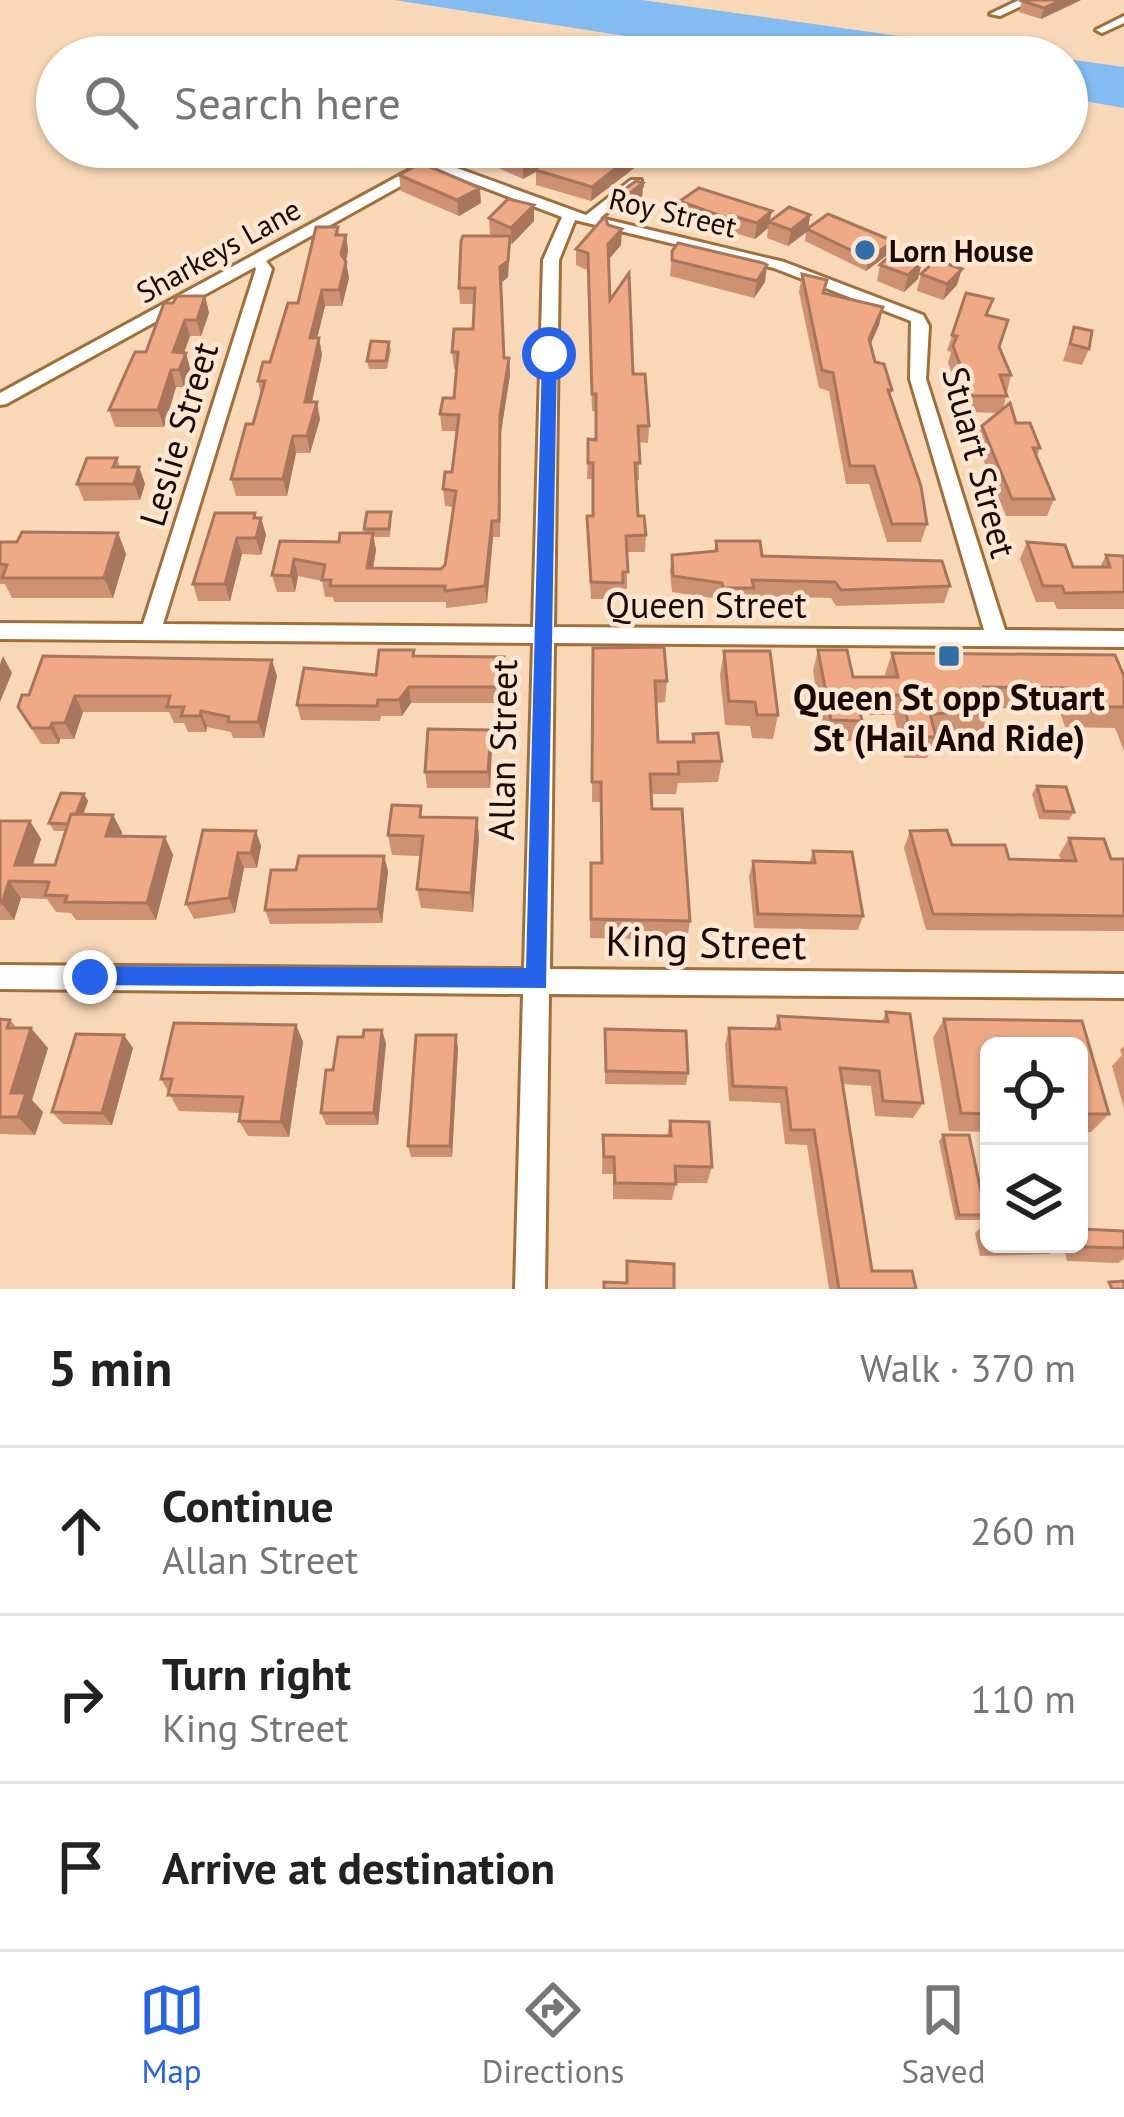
<!DOCTYPE html>
<html lang="en">
<head>
<meta charset="utf-8">
<style>
	:root { --surface:#fff; --page:#f2f2f2; --text:#222; --muted:#767676; --line:#e0e0e0; --accent:#2563eb }
	body { margin:0; font-family:"PT Sans",sans-serif; background:var(--page); color:var(--text) }
	.controls { position:absolute; right:36px; bottom:36px; display:grid; overflow:hidden; border-radius:18px; box-shadow:0 3px 9px #0004 }
	.controls button { width:108px; height:108px; display:grid; place-items:center; padding:0; border:0; border-bottom:3px solid var(--line); background:var(--surface); color:var(--text); font:60px sans-serif }
	.stop { position:absolute; width:36px; height:36px; margin:-27px; border:9px solid #2563eb; border-radius:50%; background:#fff }
	.stop.end { background:#2563eb; border-color:#fff; box-shadow:0 3px 12px #0008 }
	.list { margin:0; padding:0; list-style:none }
	h2 { display:flex; justify-content:space-between; align-items:center; height:156px; margin:0; padding:0 48px; font-size:51px }
	h2 small { font-size:39px; font-weight:400; color:var(--muted) }
	.list li { display:grid; grid-template-columns:78px 1fr auto; gap:36px; align-items:center; box-sizing:border-box; height:168px; padding:0 48px; border-top:3px solid var(--line) }
	.list b { display:block; font-size:45px; white-space:nowrap }
	.list p { margin:0; font-size:39px; white-space:nowrap; color:var(--muted) }
	.list em { font-size:39px; font-style:normal; color:var(--muted) }
	.icon { flex:none; width:66px; height:66px; fill:none; stroke:currentColor; stroke-width:2; stroke-linecap:round; stroke-linejoin:round }
	.map { position:relative; flex:none; width:1124px; height:1289px; overflow:hidden }
	.search { position:absolute; background:var(--surface); box-shadow:0 3px 9px #0004; left:36px; right:36px; top:36px; height:132px; display:flex; align-items:center; gap:30px; box-sizing:border-box; padding:0 42px; border-radius:66px; color:var(--muted); font-size:45px }
	.sheet { height:660px; background:var(--surface) }
	nav { display:flex; justify-content:space-around; align-items:center; box-sizing:border-box; height:168px; border-top:3px solid var(--line); background:var(--surface); font-size:33px; color:var(--muted) }
	nav a { display:grid; justify-items:center; gap:6px }
	nav .on { color:var(--accent) }
	.map>svg:first-child { display:block }
	.water { fill:#83bcf1 }
	.lines { fill:none; stroke-linecap:round; stroke-linejoin:round }
	.street-casing { stroke:#a17039; stroke-width:6 }
	.street { fill:#fff; fill-rule:evenodd }
	.wall { fill:#ce9172 }
	.shaded-wall { fill:#a7765d }
	.building { fill:#efa985; stroke:#a7765d; stroke-width:3 }
	.route { fill:#2563eb }
	.poi-dot { fill:#306fa6; stroke:#fde7d1; stroke-width:4.5 }
	.labels { text-anchor:middle; dominant-baseline:central; stroke-width:9; stroke-linejoin:round; paint-order:stroke }
	.far-street-label { font-size:30px; fill:#1b0900; stroke:#fde7d1 }
	.far-poi-label { font-size:30px; font-weight:bold; fill:#1b0900; stroke:#fde7d1; text-anchor:start }
	.street-label { font-size:36px; fill:#1b0900; stroke:#fde7d1 }
	.poi-label { font-size:36px; font-weight:bold; fill:#1b0900; stroke:#fde7d1 }
	.near-street-label { font-size:42px; fill:#1b0900; stroke:#fde7d1 }
</style>
</head>
<body>
<div class="map">
<svg width="1124" height="1289" viewBox="0 0 1124 1289">
	<rect width="100%" height="100%" fill="#f8d8b7"/>
	<path class="water" d="M 394,0 L 642,0 L 1049,57 L 761,57 Z
		M 1067,59 L 1124,67 L 1124,108 L 1067,98 Z"/>
	<g class="lines">
		<defs>
			<path id="street" d="M 1019,0 L 1034,0 L 1000,16 L 990,14 Z
				M 1124,16 L 1124,23 L 1102,33 L 1096,30 Z
				M 452,147 L 469,147 L 443,163 L 586,215 L 631,180 L 641,180 L 641,186 L 600,218 L 784,262 L 923,315 L 929,326 L 926,379 L 1005,630 L 1124,631 L 1124,647 L 554,643 L 550,969 L 1124,974 L 1124,998 L 549,994 L 545,1289 L 515,1289 L 523,994 L 0,989 L 0,965 L 524,969 L 533,643 L 0,639 L 0,623 L 143,624 L 256,269 L 255,267 L 6,404 L 0,405 L 0,393 ZM 433,168 L 562,217 L 543,260 L 533,627 L 163,624 L 272,269 L 266,261 ZM 575,220 L 774,268 L 911,321 L 910,379 L 984,630 L 554,627 L 559,260 Z"/>
		</defs>
		<use href="#street" class="street-casing"/>
		<use href="#street" class="street"/>
	</g>
	<path class="wall" d="M 1081,0 L 1041,19 L 1019,12 L 1022,1 Z
		M 466,147 L 638,147 L 642,148 L 641,163 L 591,201 L 536,185 L 536,172 L 523,179 L 467,154 Z
		M 399,175 L 481,203 L 459,216 L 401,191 Z
		M 643,183 L 642,199 L 624,213 L 618,210 L 618,194 Z
		M 680,201 L 771,221 L 810,215 L 808,228 L 893,241 L 890,253 L 866,271 L 805,241 L 806,232 L 788,246 L 767,238 L 768,228 L 755,239 L 728,231 L 724,234 L 679,217 Z
		M 534,205 L 534,221 L 512,244 L 510,243 L 508,277 L 501,283 L 504,358 L 509,358 L 510,375 L 501,432 L 500,537 L 493,537 L 487,603 L 446,608 L 446,602 L 334,602 L 333,597 L 325,597 L 322,581 L 298,576 L 295,592 L 277,592 L 272,575 L 280,541 L 339,542 L 365,533 L 364,529 L 391,512 L 390,537 L 373,537 L 376,550 L 373,568 L 441,569 L 445,565 L 453,507 L 445,506 L 443,489 L 452,472 L 457,431 L 442,431 L 440,414 L 454,398 L 457,369 L 454,369 L 452,352 L 473,329 L 474,304 L 460,304 L 459,288 L 495,236 L 490,234 L 489,218 Z
		M 608,225 L 621,245 L 609,259 L 610,300 L 649,426 L 648,443 L 639,442 L 639,480 L 636,480 L 638,516 L 646,535 L 645,552 L 627,552 L 627,589 L 623,589 L 622,599 L 591,599 L 587,532 L 587,516 L 593,516 L 593,479 L 587,479 L 588,439 L 595,440 L 596,411 L 592,411 L 587,270 L 576,265 L 576,249 Z
		M 338,227 L 339,235 L 346,235 L 348,251 L 346,261 L 349,278 L 342,306 L 325,306 L 317,338 L 319,338 L 322,355 L 312,402 L 320,419 L 310,453 L 296,453 L 287,496 L 236,496 L 231,479 L 253,424 L 261,395 L 258,381 L 270,362 Z
		M 672,251 L 765,282 L 754,298 L 670,276 Z
		M 880,265 L 918,279 L 904,292 L 877,281 Z
		M 802,274 L 825,293 L 883,307 L 879,325 L 870,345 L 875,362 L 892,390 L 890,398 L 927,524 L 921,542 L 887,542 L 869,484 L 846,484 L 829,391 L 819,388 L 799,292 Z
		M 921,274 L 957,285 L 943,300 L 917,291 Z
		M 966,293 L 988,315 L 1011,375 L 1003,409 L 1040,448 L 1037,456 L 1054,499 L 1047,516 L 1006,516 L 976,442 L 982,426 L 998,413 L 967,412 L 948,363 L 951,352 L 947,351 Z
		M 205,296 L 209,313 L 201,336 L 190,336 L 184,353 L 186,353 L 190,369 L 184,387 L 176,387 L 164,427 L 115,427 L 109,410 L 146,352 L 173,303 Z
		M 1074,327 L 1089,349 L 1082,365 L 1063,361 Z
		M 389,342 L 391,350 L 387,369 L 369,369 L 367,361 Z
		M 117,458 L 120,467 L 139,467 L 145,484 L 140,500 L 84,501 L 77,484 Z
		M 255,513 L 257,518 L 261,518 L 266,535 L 261,555 L 242,554 L 230,601 L 198,601 L 193,584 Z
		M 118,533 L 126,554 L 113,598 L 12,598 L 5,584 L 0,584 L 0,542 Z
		M 716,541 L 762,556 L 950,586 L 944,603 L 836,606 L 831,598 L 752,596 L 751,605 L 720,605 L 719,599 L 672,592 L 670,571 L 672,555 L 714,552 Z
		M 1027,542 L 1073,567 L 1100,567 L 1106,555 L 1124,556 L 1124,609 L 1057,609 L 1054,602 L 1036,602 L 1020,559 Z
		M 593,648 L 667,681 L 665,702 L 656,703 L 658,742 L 692,742 L 693,734 L 722,761 L 718,782 L 678,783 L 676,794 L 651,794 L 652,809 L 690,921 L 687,940 L 590,938 L 591,863 L 601,863 L 600,802 L 592,802 Z
		M 414,650 L 414,656 L 504,672 L 503,703 L 411,703 L 402,716 L 381,716 L 380,721 L 301,720 L 297,705 L 376,675 Z
		M 818,650 L 853,677 L 886,677 L 885,674 L 892,653 L 1124,676 L 1124,751 L 1115,728 L 1065,727 L 1059,709 L 990,708 L 992,712 L 983,733 L 935,734 L 936,737 L 927,758 L 904,758 L 894,715 L 861,715 L 862,721 L 855,741 L 825,741 L 813,671 Z
		M 724,651 L 778,715 L 773,739 L 752,738 L 750,726 L 725,725 L 720,675 Z
		M 277,676 L 264,738 L 233,738 L 231,732 L 207,727 L 206,732 L 188,732 L 184,723 L 174,723 L 169,712 L 83,712 L 74,739 L 60,739 L 59,744 L 41,744 L 18,707 L 22,695 Z
		M 491,730 L 492,746 L 490,788 L 427,788 L 425,772 Z
		M 1037,786 L 1074,812 L 1069,820 L 1039,819 L 1032,794 Z
		M 84,794 L 88,801 L 83,814 L 122,832 L 121,837 L 165,837 L 173,855 L 156,920 L 76,920 L 71,913 L 56,912 L 47,899 L 21,898 L 14,920 L 0,920 L 0,821 L 30,821 L 41,839 L 33,865 L 55,865 L 66,831 L 54,831 L 49,823 Z
		M 477,818 L 479,838 L 473,912 L 421,908 L 417,889 L 421,856 L 392,855 L 388,835 Z
		M 256,831 L 261,846 L 257,868 L 244,868 L 235,913 L 194,919 L 186,904 Z
		M 910,831 L 952,845 L 1009,859 L 1061,860 L 1059,855 L 1069,838 L 1111,859 L 1124,859 L 1124,931 L 926,930 L 904,848 Z
		M 813,851 L 863,916 L 858,930 L 754,928 L 749,876 L 753,861 L 809,863 Z
		M 384,856 L 388,871 L 382,923 L 270,924 L 265,910 L 296,870 Z
		M 886,1012 L 923,1103 L 913,1118 L 875,1116 L 871,1086 L 842,1084 L 872,1271 L 916,1289 L 829,1289 L 807,1145 L 785,1144 L 780,1103 L 729,1101 L 725,1044 L 729,1028 L 774,1029 L 778,1016 L 882,1022 Z
		M 0,1019 L 10,1020 L 17,1028 L 48,1048 L 32,1100 L 43,1112 L 35,1135 L 0,1134 Z
		M 944,1019 L 1082,1021 L 1109,1114 L 1091,1132 L 1079,1132 L 1079,1046 L 989,1046 L 989,1132 L 949,1131 L 933,1038 Z
		M 296,1025 L 303,1042 L 289,1137 L 248,1136 L 239,1121 L 240,1113 L 179,1111 L 161,1079 Z
		M 605,1029 L 688,1073 L 686,1085 L 605,1084 Z
		M 386,1043 L 378,1125 L 326,1125 L 321,1113 Z
		M 1124,1046 L 1124,1108 L 1112,1066 L 1122,1055 L 1120,1050 Z
		M 133,1048 L 112,1125 L 63,1124 L 52,1112 Z
		M 458,1048 L 452,1157 L 411,1157 L 408,1146 Z
		M 670,1121 L 712,1167 L 707,1183 L 676,1183 L 672,1200 L 613,1199 L 613,1174 L 602,1174 L 603,1135 L 667,1136 Z
		M 943,1135 L 986,1215 L 981,1220 L 955,1220 L 939,1141 Z
		M 989,1219 L 989,1244 L 1061,1244 L 1049,1254 L 980,1256 L 975,1233 Z
		M 1080,1229 L 1124,1231 L 1124,1259 L 1118,1263 L 1067,1261 L 1063,1244 L 1079,1244 Z"/>
	<path class="shaded-wall" d="M 1062,0 L 1081,0 L 1041,19 L 1044,8 Z
		M 553,147 L 563,147 L 563,156 L 523,179 L 523,164 Z
		M 642,148 L 641,163 L 591,201 L 592,187 Z
		M 643,183 L 642,199 L 624,213 L 625,197 Z
		M 480,188 L 481,203 L 459,216 L 457,200 Z
		M 534,205 L 534,221 L 512,244 L 511,228 Z
		M 772,211 L 768,228 L 755,239 L 757,223 Z
		M 730,215 L 728,231 L 724,234 L 726,218 Z
		M 810,215 L 808,231 L 788,246 L 791,230 Z
		M 622,229 L 621,245 L 608,260 L 608,244 Z
		M 346,235 L 348,251 L 344,270 L 341,254 Z
		M 510,236 L 508,277 L 501,283 L 500,267 Z
		M 893,241 L 890,253 L 866,271 L 869,259 Z
		M 346,262 L 349,278 L 342,306 L 339,290 Z
		M 922,262 L 918,279 L 904,292 L 908,275 Z
		M 767,265 L 765,282 L 754,298 L 757,281 Z
		M 962,269 L 957,285 L 943,300 L 947,284 Z
		M 322,290 L 325,306 L 313,355 L 310,338 Z
		M 205,296 L 209,313 L 201,336 L 197,320 Z
		M 883,307 L 879,325 L 865,357 L 869,339 Z
		M 185,320 L 190,336 L 178,369 L 173,352 Z
		M 319,338 L 322,355 L 308,419 L 305,402 Z
		M 186,353 L 190,369 L 184,387 L 179,370 Z
		M 509,358 L 510,375 L 501,432 L 500,537 L 500,415 Z
		M 171,370 L 176,387 L 164,427 L 158,410 Z
		M 317,402 L 320,419 L 310,453 L 307,436 Z
		M 293,436 L 296,453 L 287,496 L 283,479 Z
		M 139,467 L 145,484 L 140,500 L 134,484 Z
		M 255,513 L 259,528 L 261,518 L 266,535 L 261,555 L 256,538 Z
		M 492,521 L 493,537 L 487,603 L 485,586 Z
		M 118,533 L 126,554 L 113,598 L 104,578 Z
		M 373,533 L 376,550 L 370,585 L 367,568 Z
		M 237,538 L 242,554 L 230,601 L 225,584 Z
		M 294,559 L 298,576 L 295,592 L 291,576 Z
		M 3,656 L 12,673 L 0,702 L 0,664 Z
		M 272,660 L 277,676 L 264,738 L 258,722 Z
		M 409,687 L 411,703 L 402,716 L 399,700 Z
		M 75,696 L 83,712 L 74,739 L 65,723 Z
		M 201,711 L 207,727 L 206,732 L 200,716 Z
		M 52,723 L 60,739 L 59,744 L 50,728 Z
		M 491,730 L 492,746 L 490,788 L 488,772 Z
		M 84,794 L 88,801 L 77,832 L 72,824 Z
		M 113,815 L 122,832 L 116,854 L 106,836 Z
		M 477,818 L 479,838 L 473,912 L 471,893 Z
		M 30,821 L 41,839 L 27,882 L 15,865 Z
		M 256,831 L 261,846 L 257,868 L 251,853 Z
		M 165,837 L 173,855 L 156,920 L 147,903 Z
		M 238,853 L 244,868 L 235,913 L 229,898 Z
		M 384,856 L 388,871 L 382,923 L 378,909 Z
		M 9,881 L 21,898 L 14,920 L 2,903 Z
		M 296,1025 L 303,1042 L 289,1137 L 281,1122 Z
		M 31,1028 L 48,1048 L 32,1100 L 43,1112 L 35,1135 L 18,1117 L 11,1093 Z
		M 382,1030 L 386,1043 L 378,1125 L 374,1113 Z
		M 124,1035 L 133,1048 L 112,1125 L 102,1113 Z
		M 456,1035 L 458,1048 L 452,1157 L 450,1146 Z"/>
	<path class="building" d="M 1025,0 L 1062,0 L 1044,8 L 1022,1 Z
		M 484,147 L 553,147 L 523,164 Z
		M 558,147 L 638,147 L 642,148 L 592,187 L 536,170 Z
		M 421,163 L 480,188 L 457,200 L 399,175 Z
		M 636,181 L 643,183 L 625,197 L 618,194 Z
		M 699,188 L 772,211 L 757,223 L 730,215 L 726,218 L 680,201 Z
		M 508,199 L 534,205 L 511,228 L 489,218 Z
		M 789,207 L 810,215 L 791,230 L 769,222 Z
		M 828,214 L 893,241 L 869,259 L 807,229 Z
		M 605,216 L 608,225 L 622,229 L 608,244 L 610,300 L 629,273 L 633,374 L 645,374 L 649,426 L 638,426 L 640,463 L 635,463 L 638,516 L 644,516 L 646,535 L 626,536 L 628,572 L 623,572 L 623,583 L 591,582 L 587,516 L 593,516 L 593,463 L 588,463 L 588,439 L 596,440 L 596,394 L 592,394 L 588,253 L 576,249 Z
		M 316,227 L 338,227 L 336,235 L 346,235 L 341,254 L 346,262 L 339,290 L 322,290 L 310,338 L 319,338 L 305,402 L 317,402 L 307,436 L 293,436 L 283,479 L 231,479 L 246,424 L 253,424 L 265,381 L 258,381 L 263,362 L 270,362 L 288,303 L 298,303 Z
		M 463,236 L 510,236 L 508,261 L 500,267 L 504,358 L 509,358 L 500,415 L 499,521 L 492,521 L 485,586 L 445,591 L 445,586 L 330,586 L 331,580 L 322,580 L 325,565 L 294,559 L 291,576 L 272,575 L 280,541 L 339,542 L 340,533 L 373,533 L 367,568 L 441,569 L 445,565 L 456,491 L 443,489 L 445,472 L 452,472 L 459,415 L 440,414 L 443,398 L 454,398 L 458,352 L 452,352 L 454,329 L 473,329 L 475,288 L 459,288 L 461,241 Z
		M 678,243 L 763,263 L 767,265 L 757,281 L 672,260 L 672,251 Z
		M 893,253 L 922,262 L 908,275 L 880,265 Z
		M 936,260 L 962,269 L 947,284 L 921,274 Z
		M 802,274 L 827,280 L 823,293 L 883,307 L 869,339 L 875,362 L 884,364 L 892,390 L 888,390 L 921,486 L 927,524 L 892,524 L 874,466 L 850,466 L 833,373 L 822,370 Z
		M 966,293 L 993,299 L 986,315 L 1008,320 L 999,347 L 1011,375 L 1000,375 L 1007,396 L 972,396 L 953,346 L 957,336 L 952,335 Z
		M 177,296 L 205,296 L 197,320 L 185,320 L 173,352 L 186,353 L 179,370 L 171,370 L 158,410 L 109,410 L 135,352 L 146,352 L 164,303 L 173,303 Z
		M 1074,327 L 1092,331 L 1089,349 L 1070,344 Z
		M 371,341 L 389,342 L 386,361 L 367,361 Z
		M 1010,403 L 1016,423 L 1030,423 L 1040,448 L 1033,448 L 1054,499 L 1012,499 L 982,426 Z
		M 87,458 L 117,458 L 113,467 L 139,467 L 134,484 L 77,484 Z
		M 367,512 L 391,512 L 389,529 L 364,529 Z
		M 215,513 L 255,513 L 254,518 L 261,518 L 256,538 L 237,538 L 225,584 L 193,584 Z
		M 22,532 L 118,533 L 104,578 L 2,578 L 7,565 L 0,564 L 0,542 L 17,542 Z
		M 716,541 L 760,541 L 762,556 L 942,561 L 950,586 L 841,590 L 835,582 L 752,580 L 754,588 L 723,588 L 722,583 L 673,576 L 672,555 L 717,551 Z
		M 1027,542 L 1065,545 L 1073,567 L 1110,567 L 1106,555 L 1124,556 L 1124,592 L 1065,593 L 1062,586 L 1043,586 Z
		M 664,647 L 667,681 L 655,681 L 658,742 L 694,742 L 693,734 L 718,733 L 722,761 L 678,762 L 679,774 L 650,774 L 652,809 L 682,809 L 690,921 L 591,919 L 591,863 L 602,863 L 601,782 L 592,782 L 593,648 Z
		M 379,650 L 414,650 L 413,656 L 504,657 L 502,687 L 409,687 L 399,700 L 378,700 L 377,706 L 297,705 L 304,668 L 376,675 Z
		M 818,650 L 847,650 L 853,677 L 898,677 L 892,653 L 1115,655 L 1124,676 L 1124,707 L 1076,707 L 1069,688 L 984,687 L 992,712 L 930,714 L 936,737 L 912,737 L 901,695 L 856,695 L 862,721 L 831,720 Z
		M 724,651 L 770,651 L 778,715 L 757,715 L 755,702 L 729,701 Z
		M 43,656 L 272,660 L 258,722 L 228,722 L 229,717 L 201,711 L 200,716 L 181,716 L 184,707 L 167,707 L 170,696 L 75,696 L 65,723 L 52,723 L 50,728 L 32,728 L 18,707 L 22,695 L 29,695 Z
		M 428,729 L 491,730 L 488,772 L 425,772 Z
		M 1037,786 L 1066,787 L 1074,812 L 1044,811 Z
		M 61,793 L 84,794 L 76,814 L 71,814 L 68,824 L 49,823 Z
		M 392,805 L 421,806 L 420,817 L 477,818 L 471,893 L 417,889 L 423,836 L 388,835 Z
		M 71,814 L 113,815 L 106,836 L 165,837 L 147,903 L 65,902 L 67,896 L 45,895 L 49,882 L 9,881 L 2,903 L 0,903 L 0,821 L 30,821 L 15,865 L 55,865 Z
		M 203,830 L 256,831 L 251,853 L 238,853 L 229,898 L 186,904 Z
		M 947,830 L 952,845 L 1005,845 L 1009,859 L 1076,861 L 1069,838 L 1104,839 L 1111,859 L 1124,859 L 1124,916 L 933,914 L 910,831 Z
		M 813,851 L 852,852 L 863,916 L 758,914 L 753,861 L 815,863 Z
		M 299,856 L 384,856 L 378,909 L 265,910 L 271,870 L 296,870 Z
		M 886,1012 L 910,1014 L 923,1103 L 883,1101 L 879,1071 L 840,1068 L 872,1271 L 912,1271 L 916,1289 L 839,1289 L 814,1130 L 791,1130 L 786,1088 L 733,1086 L 729,1028 L 780,1029 L 778,1016 L 888,1022 Z
		M 0,1019 L 10,1020 L 7,1028 L 31,1028 L 11,1093 L 26,1093 L 18,1117 L 0,1117 Z
		M 944,1019 L 1082,1021 L 1109,1114 L 1079,1114 L 1079,1046 L 989,1046 L 989,1114 L 961,1113 Z
		M 174,1023 L 296,1025 L 281,1122 L 239,1121 L 243,1097 L 168,1095 L 172,1079 L 161,1079 Z
		M 605,1029 L 686,1031 L 688,1073 L 606,1071 Z
		M 364,1030 L 382,1030 L 374,1113 L 321,1113 L 326,1070 L 333,1070 L 338,1037 L 363,1037 Z
		M 76,1034 L 124,1035 L 102,1113 L 52,1112 Z
		M 416,1035 L 456,1035 L 450,1146 L 408,1146 Z
		M 670,1121 L 709,1122 L 712,1167 L 675,1166 L 676,1184 L 615,1183 L 614,1157 L 604,1157 L 603,1135 L 671,1136 Z
		M 943,1135 L 969,1135 L 986,1215 L 959,1215 Z
		M 1080,1229 L 1124,1231 L 1124,1248 L 1085,1247 Z
		M 627,1261 L 674,1264 L 674,1289 L 604,1289 L 604,1282 L 627,1283 Z
		M 1124,1281 L 1124,1289 L 1112,1289 L 1109,1282 Z"/>
	<path class="route" d="M 549,349 L 557,354 L 546,988 L 81,985 L 81,969 L 90,966 L 526,968 L 542,354 Z"/>
	<g class="poi-dot">
		<circle cx="865" cy="250" r="12"/>
		<rect x="937" y="644" width="24" height="24" rx="6"/>
	</g>
	<g class="labels">
		<g class="far-street-label">
			<text transform="translate(673 212) rotate(13)">Roy Street</text>
			<text transform="translate(218 250) rotate(-29)">Sharkeys Lane</text>
		</g>
		<g class="far-poi-label">
			<text x="889" y="250">Lorn House</text>
		</g>
		<g class="street-label">
			<text transform="translate(178 434) rotate(-73)">Leslie Street</text>
			<text transform="translate(980 462) rotate(75)">Stuart Street</text>
			<text x="706" y="604">Queen Street</text>
			<text transform="translate(502 750) rotate(-89)">Allan Street</text>
		</g>
		<g class="poi-label">
			<text x="949" y="696">Queen St opp Stuart<tspan x="949" dy="41">St (Hail And Ride)</tspan></text>
		</g>
		<g class="near-street-label">
			<text transform="translate(706 942) rotate(1)">King Street</text>
		</g>
	</g>
</svg>
<div class="controls">
<button><svg class="icon" aria-label="locate" viewBox="0 0 24 24"><circle cx="12" cy="12" r="6"/><path d="M12 2v4M12 18v4M2 12h4M18 12h4"/></svg></button>
<button><svg class="icon" aria-label="layers" viewBox="0 0 24 24"><path d="M12 4l9 5-9 5-9-5zM3 14l9 5 9-5"/></svg></button>
</div>
<div class="stop" style="left:549px;top:354px"></div>
<div class="stop end" style="left:90px;top:977px"></div>
<div class="search"><svg class="icon" aria-label="search" viewBox="0 0 24 24"><circle cx="10" cy="10" r="6"/><path d="M15 15l6 6"/></svg>Search here</div>
</div>
<section class="sheet">
<h2>5 min<small>Walk · 370 m</small></h2>
<ul class="list">
<li><svg class="icon" aria-label="ahead" viewBox="0 0 24 24"><path d="M12 20V5M6 11l6-6 6 6"/></svg><div><b>Continue</b><p>Allan Street</p></div><em>260 m</em></li>
<li><svg class="icon" aria-label="right" viewBox="0 0 24 24"><path d="M7 20v-9h11M14 6l5 5-5 5"/></svg><div><b>Turn right</b><p>King Street</p></div><em>110 m</em></li>
<li><svg class="icon" aria-label="arrive" viewBox="0 0 24 24"><path d="M6 21V4h12l-3 4 3 4H6"/></svg><div><b>Arrive at destination</b></div></li>
</ul>
</section>
<nav>
<a class="on"><svg class="icon" aria-label="map" viewBox="0 0 24 24"><path d="M3 6l6-2 6 2 6-2v14l-6 2-6-2-6 2zM9 4v14M15 6v14"/></svg>Map</a>
<a><svg class="icon" aria-label="directions" viewBox="0 0 24 24"><path d="M12 3l9 9-9 9-9-9zM9 14v-3h6M13 9l2 2-2 2"/></svg>Directions</a>
<a><svg class="icon" aria-label="saved" viewBox="0 0 24 24"><path d="M7 4h10v16l-5-4-5 4z"/></svg>Saved</a>
</nav>
</body>
</html>
